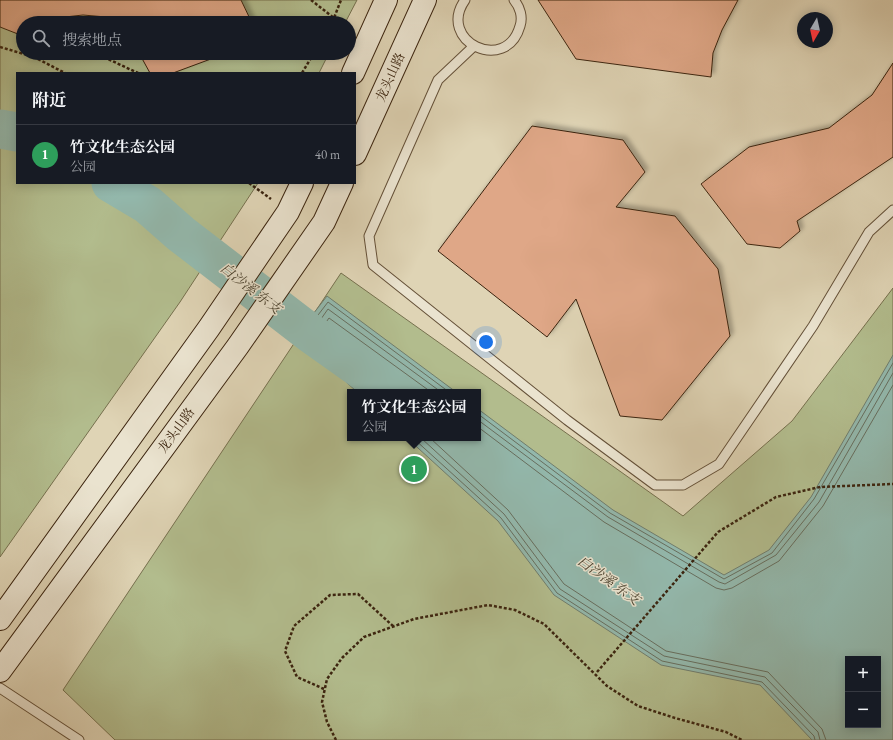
<!DOCTYPE html>
<html lang="zh">
<head>
<meta charset="utf-8">
<style>
	:root { --surface:#171b24; --page:#20242c; --text:#f1f3f6; --muted:#9ea1a6; --line:#363941; --accent:#0b8043 }
	body { margin:0; font-family:"EB Garamond","Noto Serif SC",serif; background:var(--page); color:var(--text) }
	.controls { position:absolute; right:12px; bottom:12px; display:grid; overflow:hidden; border-radius:0px; box-shadow:0 2px 10px #0003 }
	.controls button { width:36px; height:36px; display:grid; place-items:center; padding:0; border:0; border-bottom:1px solid var(--line); background:var(--surface); color:var(--text); font:20px sans-serif }
	.compass { position:absolute; left:797px; top:12px; width:36px; height:36px; border-radius:50%; background:var(--surface); box-shadow:0 2px 10px #0003; rotate:189deg }
	.you { position:absolute; left:486px; top:342px; width:14px; height:14px; margin:-10px; border:3px solid #fff; border-radius:50%; background:#1a73e8; box-shadow:0 0 0 6px #1a73e833 }
	.badge { display:grid; place-items:center; width:26px; height:26px; border-radius:50%; background:var(--accent); color:#fff; font-size:13px; font-weight:700 }
	.pin { position:absolute; translate:-50% -50%; border:2px solid #fff; box-shadow:0 1px 4px #0006 }
	.popup { position:absolute; left:347px; top:389px; width:134px; height:52px; box-sizing:border-box; display:grid; place-content:center; border-radius:0px; background:var(--surface); filter:drop-shadow(0 1px 3px #0005); font-size:13px; white-space:nowrap; color:var(--muted) }
	.popup b { font-size:15px; color:var(--text) }
	.popup::after { content:''; position:absolute; left:50%; top:100%; margin-left:-8px; border:8px solid transparent; border-top-color:var(--surface) }
	.list { margin:0; padding:0; list-style:none }
	h2 { display:flex; justify-content:space-between; align-items:center; height:52px; margin:0; padding:0 16px; font-size:17px }
	h2 small { font-size:13px; font-weight:400; color:var(--muted) }
	.list li { display:grid; grid-template-columns:26px 1fr auto; gap:12px; align-items:center; box-sizing:border-box; height:60px; padding:0 16px; border-top:1px solid var(--line) }
	.list b { display:block; font-size:15px; white-space:nowrap }
	.list p { margin:0; font-size:13px; white-space:nowrap; color:var(--muted) }
	.list em { font-size:13px; font-style:normal; color:var(--muted) }
	.icon { flex:none; width:22px; height:22px; fill:none; stroke:currentColor; stroke-width:2; stroke-linecap:round; stroke-linejoin:round }
	.map { position:relative; flex:none; width:893px; height:740px; overflow:hidden }
	.search { position:absolute; background:var(--surface); box-shadow:0 2px 10px #0003; left:16px; top:16px; width:340px; height:44px; display:flex; align-items:center; gap:10px; box-sizing:border-box; padding:0 14px; border-radius:22px; color:var(--muted); font-size:15px }
	.panel { position:absolute; background:var(--surface); box-shadow:0 2px 10px #0003; left:16px; top:72px; width:340px; height:112px; border-radius:0px }
	.map>svg:first-child { display:block }
	.green { fill:#b2bc8d; stroke:#76704e; fill-rule:evenodd }
	.water { fill:#93b8ac; stroke:#707d6d; fill-rule:evenodd }
	.lines { fill:none; stroke-linecap:round; stroke-linejoin:round }
	.shore { stroke:#676e5e; stroke-width:1 }
	.river { stroke:#93b8ac; stroke-width:39 }
	.building { fill:#dfa787; stroke:#3b240f; filter:url(#shadow) }
	.lane-casing { stroke:#645038; stroke-width:11 }
	.secondary-casing { stroke:#3b240f; stroke-width:24 }
	.path { stroke:#3b240f; stroke-width:2.5; stroke-dasharray:3 2; stroke-linecap:butt }
	.lane { stroke:#eae3cf; stroke-width:9 }
	.secondary { stroke:#eae3cf; stroke-width:22 }
	.labels { text-anchor:middle; dominant-baseline:central; stroke-width:3; stroke-linejoin:round; paint-order:stroke }
	.street-label { font-size:13px; fill:#3b240f; stroke:#eae3cf }
	.water-label { font-size:14px; font-style:italic; fill:#514936; stroke:#eae3cf }
</style>
</head>
<body>
<div class="map">
<svg width="893" height="740" viewBox="0 0 893 740">
	<defs>
		<filter id="shadow"><feDropShadow dx="3.5" dy="-3.5" stdDeviation="2" flood-color="#0004"/></filter>
	</defs>
	<rect width="100%" height="100%" fill="#dfd4b5"/>
	<filter id="stains"><feTurbulence type="fractalNoise" baseFrequency=".005" numOctaves="4"/><feColorMatrix values="0 0 0 0 .2 0 0 0 0 .09 0 0 0 0 .02 0 0 0 .5 -.17"/></filter>
	<radialGradient id="worn" r=".72"><stop offset=".6" stop-color="#630" stop-opacity="0"/><stop offset="1" stop-color="#630" stop-opacity=".3"/></radialGradient>
	<path class="green" d="M 0,0 L 357,0 L 345,23 L 23,23 L 23,53 L 329,53 L 319,73 L 17,73 L 17,183 L 258,183 L 180,302 L 0,557 Z
		M 341,273 L 683,516 L 792,421 L 893,288 L 893,740 L 115,740 L 63,690 ZM 350,392 L 478,392 L 478,438 L 350,438 ZM 848,659 L 878,659 L 878,725 L 848,725 Z"/>
	<path class="water" d="M 327,296 L 456,392 L 357,392 L 296,336 Z
		M 893,355 L 893,740 L 812,740 L 760,685 L 661,665 L 554,595 L 498,521 L 407,438 L 478,438 L 478,409 L 613,510 L 724,575 L 769,550 L 811,497 ZM 848,659 L 878,659 L 878,725 L 848,725 Z"/>
	<g class="lines">
		<path class="shore" d="M 359,392 L 358,387 L 302,336 L 328,302 L 449,392
			M 364,392 L 362,384 L 309,336 L 328,309 L 441,392
			M 370,392 L 369,385 L 366,380 L 317,335 L 329,318 L 431,392
			M 478,414 L 610,513 L 724,579 L 772,553 L 814,499 L 893,363
			M 478,420 L 608,517 L 719,582 L 725,584 L 776,555 L 819,502 L 893,373
			M 478,427 L 604,522 L 716,588 L 724,590 L 732,588 L 779,561 L 823,506 L 893,385
			M 413,438 L 501,518 L 557,593 L 662,661 L 762,682 L 814,736 L 815,740
			M 421,438 L 504,514 L 560,589 L 664,656 L 765,677 L 818,732 L 820,740
			M 430,438 L 508,510 L 564,584 L 666,651 L 768,672 L 822,729 L 826,740"/>
		<path class="river" d="M 0,129 L 17,132
			M 111,183 L 148,205 L 181,234 L 310,333 L 393,392"/>
	</g>
	<path class="building" d="M 0,0 L 241,0 L 252,23 L 114,23 L 106,17 L 83,15 L 65,17 L 54,23 L 23,23 L 23,36 L 0,27 Z
		M 538,0 L 738,0 L 722,30 L 713,53 L 711,77 L 576,59 Z
		M 139,53 L 227,53 L 173,73 L 150,73 Z
		M 893,63 L 893,157 L 797,221 L 800,231 L 780,248 L 747,244 L 701,184 L 749,147 L 829,128 L 872,95 Z
		M 532,126 L 623,140 L 645,172 L 616,207 L 675,216 L 718,269 L 730,336 L 662,420 L 620,416 L 576,299 L 547,337 L 438,251 Z"/>
	<g class="lines">
		<defs>
			<path id="lane" d="M 465,0 C 436,41 506,75 520,26 C 523,17 520,7 514,0
				M 474,46 L 438,80 L 369,236 L 373,265 L 567,420 L 655,485 L 683,485 L 719,464 L 813,326 L 869,232 L 893,210
				M 0,688 L 79,740"/>
			<path id="secondary" d="M 353,73 L 386,0
				M 355,154 L 425,0
				M 0,619 L 209,328 L 288,212 L 302,183
				M 0,671 L 238,346 L 324,222 L 342,183"/>
		</defs>
		<use href="#lane" class="lane-casing"/>
		<use href="#secondary" class="secondary-casing"/>
		<path class="path" d="M 311,0 L 334,18 L 341,0
			M 331,23 L 334,18
			M 0,47 L 34,57 L 65,73
			M 95,53 L 138,73
			M 302,73 L 314,53
			M 249,183 L 271,199
			M 597,672 L 718,532 L 776,497 L 820,487 L 893,484
			M 324,689 L 297,677 L 285,651 L 294,626 L 330,595 L 358,594 L 393,626
			M 336,740 L 327,722 L 322,702 L 327,679 L 342,658 L 364,637 L 414,619 L 488,605 L 515,610 L 544,624 L 607,686 L 638,706 L 675,718 L 726,732 L 742,740"/>
		<use href="#lane" class="lane"/>
		<use href="#secondary" class="secondary"/>
	</g>
	<g class="labels">
		<g class="street-label">
			<text transform="translate(390 77) rotate(-66)">龙头山路</text>
			<text transform="translate(176 430) rotate(-54)">龙头山路</text>
		</g>
		<g class="water-label">
			<text transform="translate(251 288) rotate(38)">白沙溪 东支</text>
			<text transform="translate(609 580) rotate(36)">白沙溪 东支</text>
		</g>
	</g>
	<rect width="100%" height="100%" filter="url(#stains)"/>
	<rect width="100%" height="100%" fill="url(#worn)"/>
</svg>
<div class="controls">
<button>+</button>
<button>−</button>
</div>
<svg class="compass" viewBox="-18 -18 36 36"><path d="M0-13l5 13h-10z" fill="#e53935"/><path d="M0 13l5-13h-10z" fill="#9ea1a6"/></svg>
<div class="you"></div>
<div class="pin badge" style="left:414px;top:469px;background:#2e9e5b">1</div>
<div class="popup"><b>竹文化生态公园</b>公园</div>
<div class="search"><svg class="icon" aria-label="search" viewBox="0 0 24 24"><circle cx="10" cy="10" r="6"/><path d="M15 15l6 6"/></svg>搜索地点</div>
<section class="panel">
<h2>附近<small></small></h2>
<ul class="list">
<li><span class="badge" style="background:#2e9e5b">1</span><div><b>竹文化生态公园</b><p>公园</p></div><em>40 m</em></li>
</ul>
</section>
</div>
</body>
</html>
